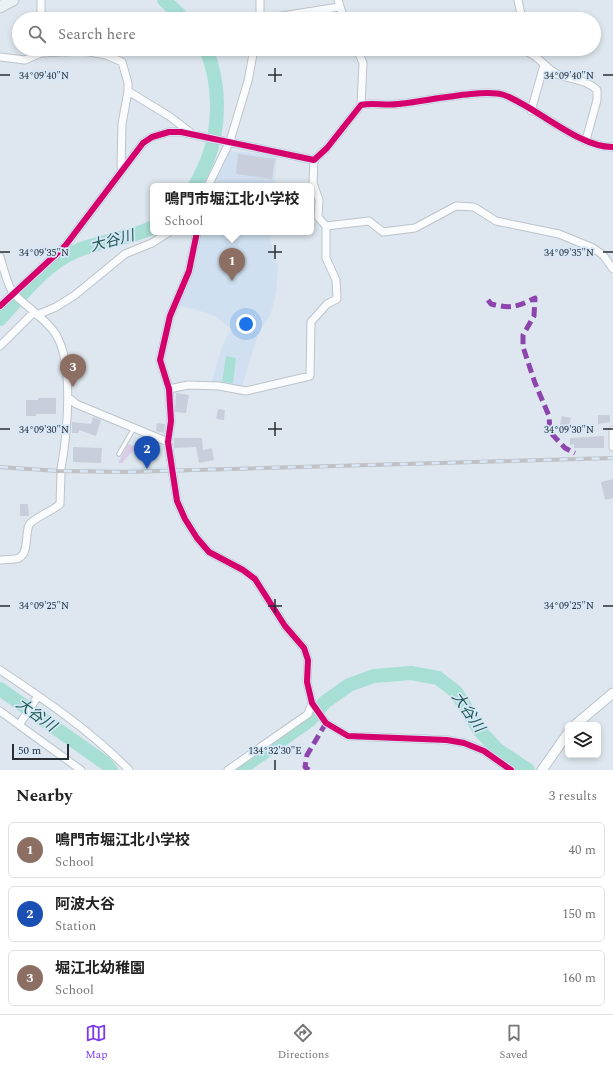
<!DOCTYPE html>
<html lang="en">
<head>
<meta charset="utf-8">
<style>
	:root { --surface:#fff; --page:#f6f6f6; --text:#222; --muted:#767676; --line:#e0e0e0; --accent:#7c3aed }
	body { margin:0; font-family:Spectral,"Noto Sans JP",serif; background:var(--page); color:var(--text) }
	.controls { position:absolute; right:12px; bottom:12px; display:grid; overflow:hidden; border-radius:6px; box-shadow:0 2px 6px #0003 }
	.controls button { width:36px; height:36px; display:grid; place-items:center; padding:0; border:0; border-bottom:1px solid var(--line); background:var(--surface); color:var(--text); font:20px sans-serif }
	.scale { position:absolute; left:12px; bottom:10px; width:57px; box-sizing:border-box; padding-left:4px; border:2px solid #292f35; border-top:0; font-size:11px; line-height:14px; white-space:nowrap; color:#292f35; -webkit-text-stroke:3px #d6e7f7; paint-order:stroke }
	.you { position:absolute; left:246px; top:324px; width:14px; height:14px; margin:-10px; border:3px solid #fff; border-radius:50%; background:#1a73e8; box-shadow:0 0 0 6px #1a73e833 }
	.badge { display:grid; place-items:center; width:26px; height:26px; border-radius:50%; background:var(--accent); color:#fff; font-size:13px; font-weight:700 }
	.pin { position:absolute; translate:-50% -33px; filter:drop-shadow(0 1px 2px #0008) }
	.pin::after { content:''; position:absolute; top:21px; width:14px; height:12px; background:inherit; clip-path:polygon(0 0,100% 0,50% 100%) }
	.popup { position:absolute; left:150px; top:183px; width:164px; height:52px; box-sizing:border-box; display:grid; place-content:center; border-radius:6px; background:var(--surface); filter:drop-shadow(0 1px 3px #0005); font-size:13px; white-space:nowrap; color:var(--muted) }
	.popup b { font-size:15px; color:var(--text) }
	.popup::after { content:''; position:absolute; left:50%; top:100%; margin-left:-8px; border:8px solid transparent; border-top-color:var(--surface) }
	.list { margin:0; padding:0; list-style:none }
	h2 { display:flex; justify-content:space-between; align-items:center; height:52px; margin:0; padding:0 16px; font-size:17px }
	h2 small { font-size:13px; font-weight:400; color:var(--muted) }
	.list li { display:grid; grid-template-columns:26px 1fr auto; gap:12px; align-items:center; box-sizing:border-box; height:56px; margin:0 8px 8px; padding:0 8px; border:1px solid var(--line); border-radius:6px }
	.list b { display:block; font-size:15px; white-space:nowrap }
	.list p { margin:0; font-size:13px; white-space:nowrap; color:var(--muted) }
	.list em { font-size:13px; font-style:normal; color:var(--muted) }
	.icon { flex:none; width:22px; height:22px; fill:none; stroke:currentColor; stroke-width:2; stroke-linecap:round; stroke-linejoin:round }
	.map { position:relative; flex:none; width:613px; height:770px; overflow:hidden }
	.search { position:absolute; background:var(--surface); box-shadow:0 2px 6px #0003; left:12px; right:12px; top:12px; height:44px; display:flex; align-items:center; gap:10px; box-sizing:border-box; padding:0 14px; border-radius:22px; color:var(--muted); font-size:15px }
	.sheet { height:244px; background:var(--surface) }
	nav { display:flex; justify-content:space-around; align-items:center; box-sizing:border-box; height:56px; border-top:1px solid var(--line); background:var(--surface); font-size:11px; color:var(--muted) }
	nav a { display:grid; justify-items:center; gap:2px }
	nav .on { color:var(--accent) }
	.map>svg:first-child { display:block }
	.built { fill:#d0e0f0 }
	.green { fill:#dacce9 }
	.water { fill:#a7dfd5 }
	.lines { fill:none; stroke-linecap:round; stroke-linejoin:round }
	.river { stroke:#a7dfd5; stroke-width:14 }
	.building { fill:#c9cedc }
	.service-casing { stroke:#bdc4ca; stroke-width:5.5 }
	.minor-casing { stroke:#bdc4ca; stroke-width:9 }
	.tertiary-casing { stroke:#bdc4ca; stroke-width:11 }
	.primary-casing { stroke:#c0c5c9; stroke-width:13 }
	.service { stroke:#fafbfd; stroke-width:3.5 }
	.minor { stroke:#fafbfd; stroke-width:7 }
	.tertiary { stroke:#fafbfd; stroke-width:9 }
	.primary { stroke:#e9f1f4; stroke-width:11 }
	.rail-casing { stroke:#bfc1c3; stroke-width:4 }
	.rail { stroke:#d6e7f7; stroke-width:2.5; stroke-dasharray:8; stroke-linecap:butt }
	.quiet { stroke:#8e44ad; stroke-width:5; stroke-dasharray:10 5; stroke-linecap:butt }
	.cycleway-casing { stroke:#d6e7f7; stroke-width:8 }
	.cycleway { stroke:#d6006c; stroke-width:6 }
	.ticks { fill:none; stroke:#292f35; stroke-width:1.5 }
	.labels { text-anchor:middle; dominant-baseline:central; stroke-width:3.5; stroke-linejoin:round; paint-order:stroke }
	.water-label { font-size:15px; font-style:italic; fill:#1d5a4f; stroke:#d6e7f7 }
	.ticks-label { font-size:10px; text-anchor:middle; fill:#292f35; stroke:#d6e7f7; stroke-width:3.5; stroke-linejoin:round; paint-order:stroke }
</style>
</head>
<body>
<div class="map">
<svg width="613" height="770" viewBox="0 0 613 770">
	<rect width="100%" height="100%" fill="#dee7ef"/>
	<path class="built" d="M 230,151 L 277,156 L 274,186 L 213,186 Z
		M 200,232 L 271,232 L 270,240 L 278,268 L 276,294 L 270,316 L 258,334 L 242,386 L 211,384 L 222,346 L 231,329 L 216,317 L 195,309 L 176,306 L 196,262 Z
		M 613,456 L 613,460 L 125,474 L 0,470 L 0,466 L 84,470 L 84,468 L 125,469 L 150,466 L 150,468 L 166,467 L 166,469 Z"/>
	<path class="green" d="M 128,444 L 136,447 L 122,463 L 118,463 Z"/>
	<path class="water" d="M 226,356 L 236,358 L 233,383 L 222,382 Z"/>
	<g class="lines">
		<path class="river" d="M 164,0 L 184,19
			M 195,186 C 199,178 204,169 207,161 C 221,126 220,82 206,49
			M 0,319 C 22,295 44,265 74,252 C 99,240 128,240 153,227
			M 0,689 L 105,763 L 111,770
			M 239,770 L 310,720 L 325,702 L 349,685 L 374,676 L 411,673 L 438,678 L 456,692 L 480,731 L 498,750 L 528,770"/>
	</g>
	<path class="building" d="M 238,154 L 275,159 L 272,179 L 236,174 Z
		M 176,393 L 189,395 L 186,413 L 175,412 Z
		M 38,398 L 56,398 L 56,414 L 36,414 L 36,416 L 26,416 L 26,400 L 38,400 Z
		M 218,409 L 225,410 L 224,420 L 216,419 Z
		M 598,415 L 610,415 L 610,422 L 598,424 Z
		M 562,416 L 571,418 L 568,431 L 559,429 Z
		M 93,417 L 101,420 L 96,436 L 79,430 L 79,433 L 72,433 L 72,422 L 91,424 Z
		M 157,423 L 165,424 L 164,433 L 156,431 Z
		M 604,436 L 604,448 L 574,448 L 574,444 L 570,445 L 570,438 Z
		M 174,438 L 202,438 L 203,450 L 212,448 L 214,460 L 199,463 L 196,447 L 174,448 Z
		M 73,447 L 102,448 L 101,463 L 73,462 Z
		M 613,479 L 613,498 L 605,500 L 601,482 Z
		M 20,504 L 28,504 L 29,516 L 20,516 Z"/>
	<g class="lines">
		<defs>
			<path id="service" d="M 119,454 L 134,428"/>
			<path id="minor" d="M 41,0 L 41,19
				M 338,0 L 344,19
				M 518,0 L 522,19
				M 260,19 L 260,0
				M 263,19 L 339,7
				M 357,49 L 363,63 L 361,105
				M 526,49 L 527,52 C 539,56 545,68 557,74 C 571,80 586,79 597,90 L 597,100 L 586,140
				M 0,57 L 25,60 L 41,53 L 84,51 L 106,55 L 122,62 L 128,83 L 128,91 L 122,124 L 121,166 L 123,169
				M 128,91 L 169,116 L 190,132
				M 531,111 L 544,65
				M 208,186 L 230,141 L 248,81 L 254,49
				M 326,226 L 369,221 L 383,232 L 415,228 L 456,206 L 474,207 L 496,221 L 559,234 L 593,248 L 603,255 L 613,269
				M 197,232 L 189,271 L 170,316 L 160,360 L 169,389 L 171,421 L 168,442 L 177,501 L 185,519 L 197,538 L 209,552 L 243,570 L 255,579 L 285,626 L 304,648 L 308,660 L 307,682 L 312,703 L 326,723 L 348,736 L 447,740 L 464,743 L 484,751 L 511,770
				M 0,257 C 3,266 8,288 14,294 C 26,306 41,316 52,329 C 76,357 67,435 61,469
				M 0,306 L 65,246 L 143,143 L 152,137 L 169,132 L 181,132 L 314,160 L 327,148 L 361,105 C 373,102 385,106 398,104 C 422,102 484,88 504,95 C 535,106 579,148 613,147
				M 37,315 L 56,307 L 75,295 L 125,254 L 152,243 L 169,232
				M 0,346 L 34,312
				M 169,389 L 188,385 L 219,386 L 246,391 L 310,376 L 311,322 L 327,304 L 337,299 L 336,280 L 326,258 L 326,226 L 318,217 L 319,200 L 313,183 L 314,160
				M 68,397 L 76,404 L 168,442
				M 613,430 L 613,447
				M 0,560 C 6,559 14,560 19,558 C 29,553 25,534 29,525 C 33,518 53,511 60,504 L 61,473
				M 0,670 C 45,700 91,731 129,770
				M 38,696 L 19,725 L 81,770
				M 0,711 L 19,725
				M 228,770 L 308,714 L 312,703"/>
			<path id="tertiary" d="M 575,725 L 613,693
				M 542,770 L 568,733"/>
			<path id="primary" d="M 0,7 L 13,0"/>
		</defs>
		<use href="#service" class="service-casing"/>
		<use href="#minor" class="minor-casing"/>
		<use href="#tertiary" class="tertiary-casing"/>
		<use href="#primary" class="primary-casing"/>
		<use href="#service" class="service"/>
		<use href="#minor" class="minor"/>
		<use href="#tertiary" class="tertiary"/>
		<use href="#primary" class="primary"/>
		<defs>
			<path id="rail" d="M 0,467 L 58,471 L 125,472 L 613,458"/>
		</defs>
		<use href="#rail" class="rail-casing"/>
		<use href="#rail" class="rail"/>
		<path class="quiet" d="M 488,300 L 491,304 C 511,309 517,307 535,298 L 534,316 L 523,335 L 523,347 L 535,383 L 549,416 L 550,432 L 565,448 L 575,453
			M 309,770 L 305,767 L 307,755 L 326,723"/>
		<defs>
			<path id="cycleway" d="M 197,232 L 189,271 L 170,316 L 160,360 L 169,389 L 171,421 L 168,442 L 177,501 L 185,519 L 197,538 L 209,552 L 243,570 L 255,579 L 285,626 L 304,648 L 308,660 L 307,682 L 312,703 L 326,723 L 348,736 L 447,740 L 464,743 L 484,751 L 511,770
				M 0,306 L 65,246 L 143,143 L 152,137 L 169,132 L 181,132 L 314,160 L 327,148 L 361,105 C 373,102 385,106 398,104 C 422,102 484,88 504,95 C 535,106 579,148 613,147"/>
		</defs>
		<use href="#cycleway" class="cycleway-casing"/>
		<use href="#cycleway" class="cycleway"/>
	</g>
	<path class="ticks" d="M 275,68 L 275,82M 0,75 L 10,75M 268,75 L 282,75M 603,75 L 613,75M 275,245 L 275,259M 0,252 L 10,252M 268,252 L 282,252M 603,252 L 613,252M 275,422 L 275,436M 0,429 L 10,429M 268,429 L 282,429M 603,429 L 613,429M 275,599 L 275,613M 0,606 L 10,606M 268,606 L 282,606M 603,606 L 613,606M 275,760 L 275,770"/>
	<g class="labels">
		<g class="water-label">
			<text transform="translate(112 241) rotate(-15)">大谷川</text>
			<text transform="translate(468 712) rotate(55)">大谷川</text>
			<text transform="translate(36 715) rotate(36)">大谷川</text>
		</g>
	</g>
	<g class="ticks-label">
		<text x="44" y="79">34°09'40"N</text>
		<text x="569" y="79">34°09'40"N</text>
		<text x="44" y="256">34°09'35"N</text>
		<text x="569" y="256">34°09'35"N</text>
		<text x="44" y="433">34°09'30"N</text>
		<text x="569" y="433">34°09'30"N</text>
		<text x="44" y="609">34°09'25"N</text>
		<text x="569" y="609">34°09'25"N</text>
		<text x="275" y="754">134°32'30"E</text>
	</g>
</svg>
<div class="controls">
<button><svg class="icon" aria-label="layers" viewBox="0 0 24 24"><path d="M12 4l9 5-9 5-9-5zM3 14l9 5 9-5"/></svg></button>
</div>
<div class="scale">50 m</div>
<div class="you"></div>
<div class="pin badge" style="left:232px;top:281px;background:#8d6e63">1</div>
<div class="popup"><b>鳴門市堀江北小学校</b>School</div>
<div class="pin badge" style="left:147px;top:469px;background:#1a4fb4">2</div>
<div class="pin badge" style="left:73px;top:387px;background:#8d6e63">3</div>
<div class="search"><svg class="icon" aria-label="search" viewBox="0 0 24 24"><circle cx="10" cy="10" r="6"/><path d="M15 15l6 6"/></svg>Search here</div>
</div>
<section class="sheet">
<h2>Nearby<small>3 results</small></h2>
<ul class="list">
<li><span class="badge" style="background:#8d6e63">1</span><div><b>鳴門市堀江北小学校</b><p>School</p></div><em>40 m</em></li>
<li><span class="badge" style="background:#1a4fb4">2</span><div><b>阿波大谷</b><p>Station</p></div><em>150 m</em></li>
<li><span class="badge" style="background:#8d6e63">3</span><div><b>堀江北幼稚園</b><p>School</p></div><em>160 m</em></li>
</ul>
</section>
<nav>
<a class="on"><svg class="icon" aria-label="map" viewBox="0 0 24 24"><path d="M3 6l6-2 6 2 6-2v14l-6 2-6-2-6 2zM9 4v14M15 6v14"/></svg>Map</a>
<a><svg class="icon" aria-label="directions" viewBox="0 0 24 24"><path d="M12 3l9 9-9 9-9-9zM9 14v-3h6M13 9l2 2-2 2"/></svg>Directions</a>
<a><svg class="icon" aria-label="saved" viewBox="0 0 24 24"><path d="M7 4h10v16l-5-4-5 4z"/></svg>Saved</a>
</nav>
</body>
</html>
